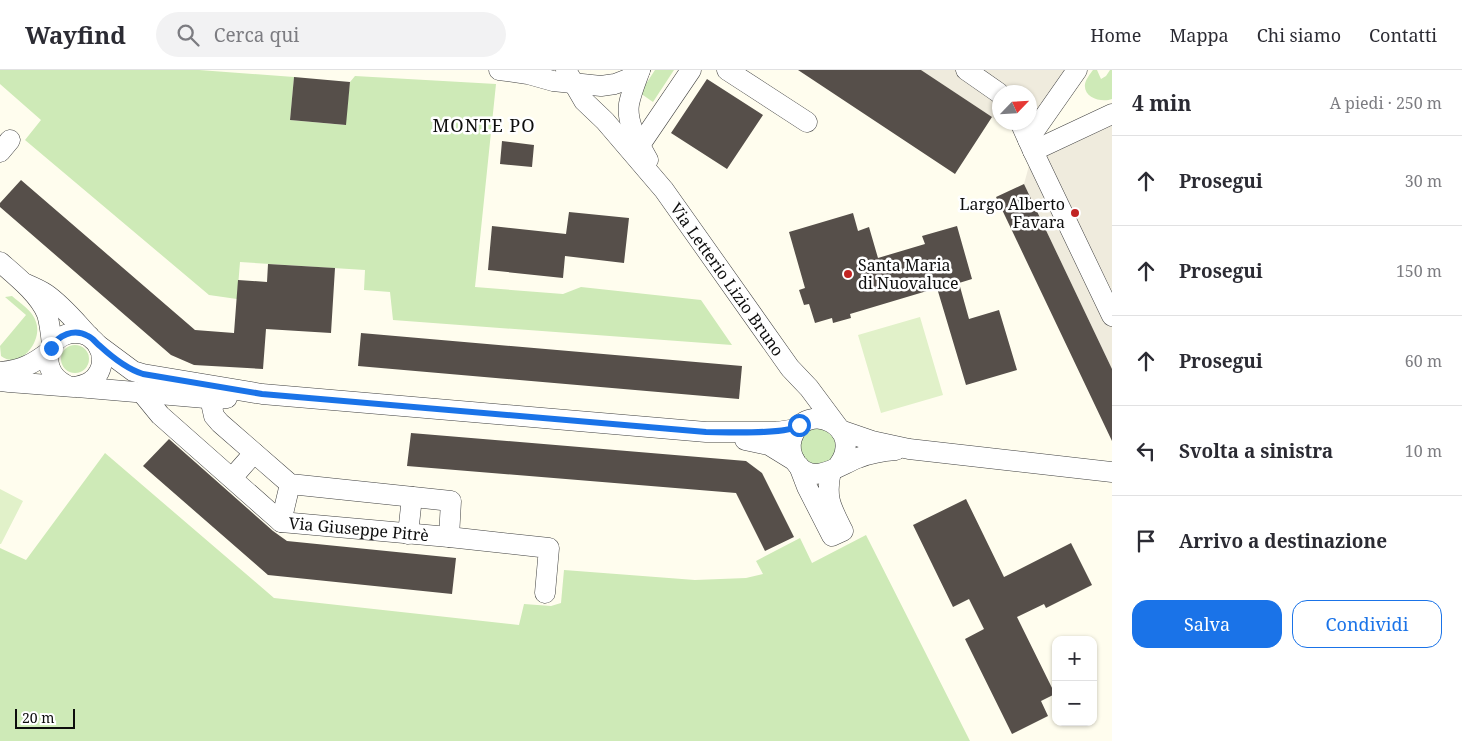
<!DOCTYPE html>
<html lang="it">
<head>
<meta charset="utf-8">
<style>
	:root { --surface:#fff; --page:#f2f2f3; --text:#2b2b33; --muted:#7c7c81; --line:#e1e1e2; --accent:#1a73e8 }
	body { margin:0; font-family:"Noto Serif",serif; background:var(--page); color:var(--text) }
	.controls { position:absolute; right:15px; bottom:15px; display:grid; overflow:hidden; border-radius:10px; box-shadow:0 1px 4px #0004 }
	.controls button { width:45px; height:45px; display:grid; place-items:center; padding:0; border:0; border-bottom:1px solid var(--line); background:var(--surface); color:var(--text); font:25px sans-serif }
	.compass { position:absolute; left:992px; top:15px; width:45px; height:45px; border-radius:50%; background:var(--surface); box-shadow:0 1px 4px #0004; rotate:65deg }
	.scale { position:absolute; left:15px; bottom:12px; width:60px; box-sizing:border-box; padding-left:5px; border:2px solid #0d0d0d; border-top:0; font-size:14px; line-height:18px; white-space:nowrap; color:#0d0d0d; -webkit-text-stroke:4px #fff; paint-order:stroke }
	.stop { position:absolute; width:15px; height:15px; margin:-11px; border:4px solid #1a73e8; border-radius:50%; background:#fff }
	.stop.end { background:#1a73e8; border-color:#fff; box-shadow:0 1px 5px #0008 }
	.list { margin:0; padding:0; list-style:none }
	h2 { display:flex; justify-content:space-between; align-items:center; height:65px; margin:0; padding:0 20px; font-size:21px }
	h2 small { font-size:16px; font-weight:400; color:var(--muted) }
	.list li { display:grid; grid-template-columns:32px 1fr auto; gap:15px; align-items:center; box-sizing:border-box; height:90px; padding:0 20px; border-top:1px solid var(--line) }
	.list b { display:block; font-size:19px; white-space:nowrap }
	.list em { font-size:16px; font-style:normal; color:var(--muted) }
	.actions { display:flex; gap:10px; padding:15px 20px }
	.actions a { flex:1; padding:11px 0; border:1px solid var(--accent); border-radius:15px; text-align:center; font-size:18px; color:var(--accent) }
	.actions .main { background:var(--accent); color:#fff }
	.icon { flex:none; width:28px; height:28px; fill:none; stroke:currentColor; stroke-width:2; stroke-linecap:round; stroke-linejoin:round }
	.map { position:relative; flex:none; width:1112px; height:671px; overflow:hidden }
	header { display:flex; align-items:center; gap:30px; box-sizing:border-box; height:70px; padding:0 25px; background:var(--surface); border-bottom:1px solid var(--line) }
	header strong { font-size:24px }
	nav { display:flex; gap:28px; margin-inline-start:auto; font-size:18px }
	.search { width:350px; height:45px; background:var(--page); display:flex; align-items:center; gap:12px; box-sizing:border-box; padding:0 18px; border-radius:28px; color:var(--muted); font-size:19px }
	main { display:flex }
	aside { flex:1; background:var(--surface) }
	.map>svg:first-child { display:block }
	.green { fill:#ceeab7 }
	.pitch { fill:#e1f1c9 }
	.plaza { fill:#efebdd }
	.building { fill:#564f4a }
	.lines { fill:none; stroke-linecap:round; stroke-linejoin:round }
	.minor-casing { stroke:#404040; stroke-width:21 }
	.minor { stroke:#fff; stroke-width:20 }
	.route { stroke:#1a73e8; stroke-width:6 }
	.poi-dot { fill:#c12422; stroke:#fff; stroke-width:2 }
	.labels { text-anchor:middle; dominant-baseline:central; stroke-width:5; stroke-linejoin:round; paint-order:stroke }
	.poi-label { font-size:16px; fill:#0d0d0d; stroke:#fff; text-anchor:end }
	.street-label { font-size:16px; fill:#0d0d0d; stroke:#fff }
	.neighbourhood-label { font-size:18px; letter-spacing:1px; fill:#0d0d0d; stroke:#fff }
</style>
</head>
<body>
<header>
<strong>Wayfind</strong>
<div class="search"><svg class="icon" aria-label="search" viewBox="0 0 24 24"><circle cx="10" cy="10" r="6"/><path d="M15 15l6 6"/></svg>Cerca qui</div>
<nav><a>Home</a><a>Mappa</a><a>Chi siamo</a><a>Contatti</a></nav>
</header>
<main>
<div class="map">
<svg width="1112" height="671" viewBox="0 0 1112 671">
	<rect width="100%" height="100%" fill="#fffdee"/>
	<path class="green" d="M 0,0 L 199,0 L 294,7 L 290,50 L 345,55 L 350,12 L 355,6 L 496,14 L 475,217 L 563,224 L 581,217 L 701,230 L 732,275 L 393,250 L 390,222 L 364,220 L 365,200 L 240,192 L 237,229 L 209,225 L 25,70 L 41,50 L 0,14 Z
		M 655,0 L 674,0 L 653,32 L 640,23 Z
		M 1093,0 L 1097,0 L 1101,9 L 1106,6 L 1110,0 L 1112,0 L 1112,29 C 1102,33 1083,28 1085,14 C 1086,9 1090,4 1093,0 Z
		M 12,226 C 20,233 33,241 36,252 C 43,271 20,301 1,286 L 0,276 L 26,245 L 5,227 Z
		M61 289a14 14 0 1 1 28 0a14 14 0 1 1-28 0Z
		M 812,358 L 829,359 L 838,374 L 830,393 L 813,395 L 802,387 L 799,374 L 802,366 Z
		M 105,383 L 274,528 L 519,555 L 524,534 L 551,536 L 561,533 L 564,500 L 695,510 L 746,508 L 763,504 L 756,491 L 800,468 L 812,493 L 866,465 L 970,671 L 0,671 L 0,478 L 26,490 Z"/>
	<path class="pitch" d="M 920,247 L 943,325 L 881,343 L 858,265 Z
		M 0,419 L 23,431 L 1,474 L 0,474 Z"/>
	<path class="plaza" d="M 921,0 L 1076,0 L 1028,70 L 1001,53 L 1030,52 L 1030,22 L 999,22 L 999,52 Z
		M 1112,44 L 1112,299 L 1024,114 L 1033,81 Z"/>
	<path class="building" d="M 798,0 L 921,0 L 992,47 L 955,104 Z
		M 294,7 L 350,12 L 346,55 L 290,50 Z
		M 707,9 L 763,45 L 727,99 L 671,63 Z
		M 502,71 L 534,75 L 532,97 L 500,94 Z
		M 21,110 L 195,260 L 234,263 L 238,210 L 267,212 L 268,194 L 335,198 L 331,263 L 266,259 L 263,299 L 194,295 L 171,285 L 0,137 L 0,133 Z
		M 1024,114 L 1112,299 L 1112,371 L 996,127 Z
		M 569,142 L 629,148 L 624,193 L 565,186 L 563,208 L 488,200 L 492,156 L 566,164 Z
		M 853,143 L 858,161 L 869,157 L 878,188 L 925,174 L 922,166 L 957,156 L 972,209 L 959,213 L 969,249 L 999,240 L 1017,300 L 966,315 L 937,218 L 850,244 L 851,248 L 833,253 L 832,248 L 815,253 L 809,234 L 804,235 L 799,220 L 805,218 L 789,162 Z
		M 361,263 L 742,296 L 739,329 L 358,296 Z
		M 411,363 L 746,391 L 762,403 L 794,467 L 765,481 L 736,423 L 407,396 Z
		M 169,369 L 273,461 L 287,471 L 456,488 L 452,524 L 268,505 L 143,396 Z
		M 966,429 L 1004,507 L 1071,473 L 1092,515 L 1046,538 L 1044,534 L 1017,547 L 1055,624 L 1041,631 L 1048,646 L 1012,664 L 965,569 L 984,559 L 969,529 L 953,537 L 913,455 Z"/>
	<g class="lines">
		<defs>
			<g id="minor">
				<path d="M 499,0 L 528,4 L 553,11 L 601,16 L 615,14 L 628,9 L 640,0"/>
				<path id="s1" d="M 566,0 L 584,31 L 605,51 L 664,120 L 790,298 L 809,318 L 838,357"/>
				<path d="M 640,0 C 636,11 631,23 629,34 C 626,54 639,73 648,90"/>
				<path d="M 727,0 L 807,52"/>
				<path d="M 966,0 L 999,23"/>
				<path d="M 1020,52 L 1033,81 L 1112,246"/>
				<path d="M 1028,70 L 1077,0"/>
				<path d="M 640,75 L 691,0"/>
				<path d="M 1033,81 L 1112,44"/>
				<path d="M 0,82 L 10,70"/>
				<path d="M 0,192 C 16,206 39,224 47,244 C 50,254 51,265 52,275"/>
				<path d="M 98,275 L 133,301 L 143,304 L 262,324 L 706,362 L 777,362 L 796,359"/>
				<path d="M 0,302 C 22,300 33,294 50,281"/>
				<path d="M 0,311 L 9,312 L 74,317 C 85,315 94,312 99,302 C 103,294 103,284 98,276 C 96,271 91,269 88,265 C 75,251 62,235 46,224 C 40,220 33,217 26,214"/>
				<path d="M 66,315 C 31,297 53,251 89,266"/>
				<path d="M 77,317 L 217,329 L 227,328"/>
				<path id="s2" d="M 142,323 L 160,345 L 281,452 L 449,467 L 549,478 L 545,523"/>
				<path d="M 217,329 L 212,337 L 214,346 L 220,353 L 290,414 L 451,431 L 449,467"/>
				<path d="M 840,360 L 872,371 L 909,379 L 1112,402"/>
				<path d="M 745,370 L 769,375 L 795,391"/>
				<path d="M 799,396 L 807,417 L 832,466 L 843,461 C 831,437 825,428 831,401"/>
				<path d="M 838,396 C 867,358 806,327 792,368 C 789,377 791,385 796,393 C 813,417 839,395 858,388 C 870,383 883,381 896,380"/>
				<path d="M 232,408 L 254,383"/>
				<path d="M 281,452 L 290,414"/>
				<path d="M 408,464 L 412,427"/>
			</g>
		</defs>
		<use href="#minor" class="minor-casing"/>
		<use href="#minor" class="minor"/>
	</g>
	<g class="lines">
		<path class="route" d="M 51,278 C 58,265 74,258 88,266 C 93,268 96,273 100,276 C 112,287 127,299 143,304 L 262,324 L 706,362 C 723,362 790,365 799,355"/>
	</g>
	<g class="poi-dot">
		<circle cx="1075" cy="143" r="5"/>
		<circle cx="848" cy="204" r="5"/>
	</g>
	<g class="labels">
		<g class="poi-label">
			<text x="1065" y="134">Largo Alberto<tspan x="1065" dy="18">Favara</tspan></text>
			<text x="858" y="195" text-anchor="start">Santa Maria<tspan x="858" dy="18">di Nuovaluce</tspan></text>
		</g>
		<g class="street-label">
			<text stroke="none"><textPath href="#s1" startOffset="265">Via Letterio Lizio Bruno</textPath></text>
			<text stroke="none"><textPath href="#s2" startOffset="268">Via Giuseppe Pitrè</textPath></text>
		</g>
		<g class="neighbourhood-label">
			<text x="484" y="55">MONTE PO</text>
		</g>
	</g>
</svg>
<div class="controls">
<button>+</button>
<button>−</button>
</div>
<svg class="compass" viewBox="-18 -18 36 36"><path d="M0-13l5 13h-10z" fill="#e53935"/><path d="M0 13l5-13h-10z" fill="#7c7c81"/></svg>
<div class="scale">20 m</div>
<div class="stop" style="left:799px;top:355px"></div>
<div class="stop end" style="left:51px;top:278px"></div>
</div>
<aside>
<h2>4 min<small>A piedi · 250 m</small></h2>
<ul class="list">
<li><svg class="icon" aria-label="ahead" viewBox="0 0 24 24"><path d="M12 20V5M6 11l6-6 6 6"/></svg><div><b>Prosegui</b></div><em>30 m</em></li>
<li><svg class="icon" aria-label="ahead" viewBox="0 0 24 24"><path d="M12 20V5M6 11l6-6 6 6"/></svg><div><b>Prosegui</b></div><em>150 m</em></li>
<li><svg class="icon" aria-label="ahead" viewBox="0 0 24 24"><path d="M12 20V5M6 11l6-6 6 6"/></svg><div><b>Prosegui</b></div><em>60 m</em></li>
<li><svg class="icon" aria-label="left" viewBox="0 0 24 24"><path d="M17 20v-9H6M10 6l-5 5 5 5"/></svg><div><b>Svolta a sinistra</b></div><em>10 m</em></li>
<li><svg class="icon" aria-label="arrive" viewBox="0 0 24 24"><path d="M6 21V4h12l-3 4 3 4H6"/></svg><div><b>Arrivo a destinazione</b></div></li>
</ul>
<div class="actions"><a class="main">Salva</a><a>Condividi</a></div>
</aside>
</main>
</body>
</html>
